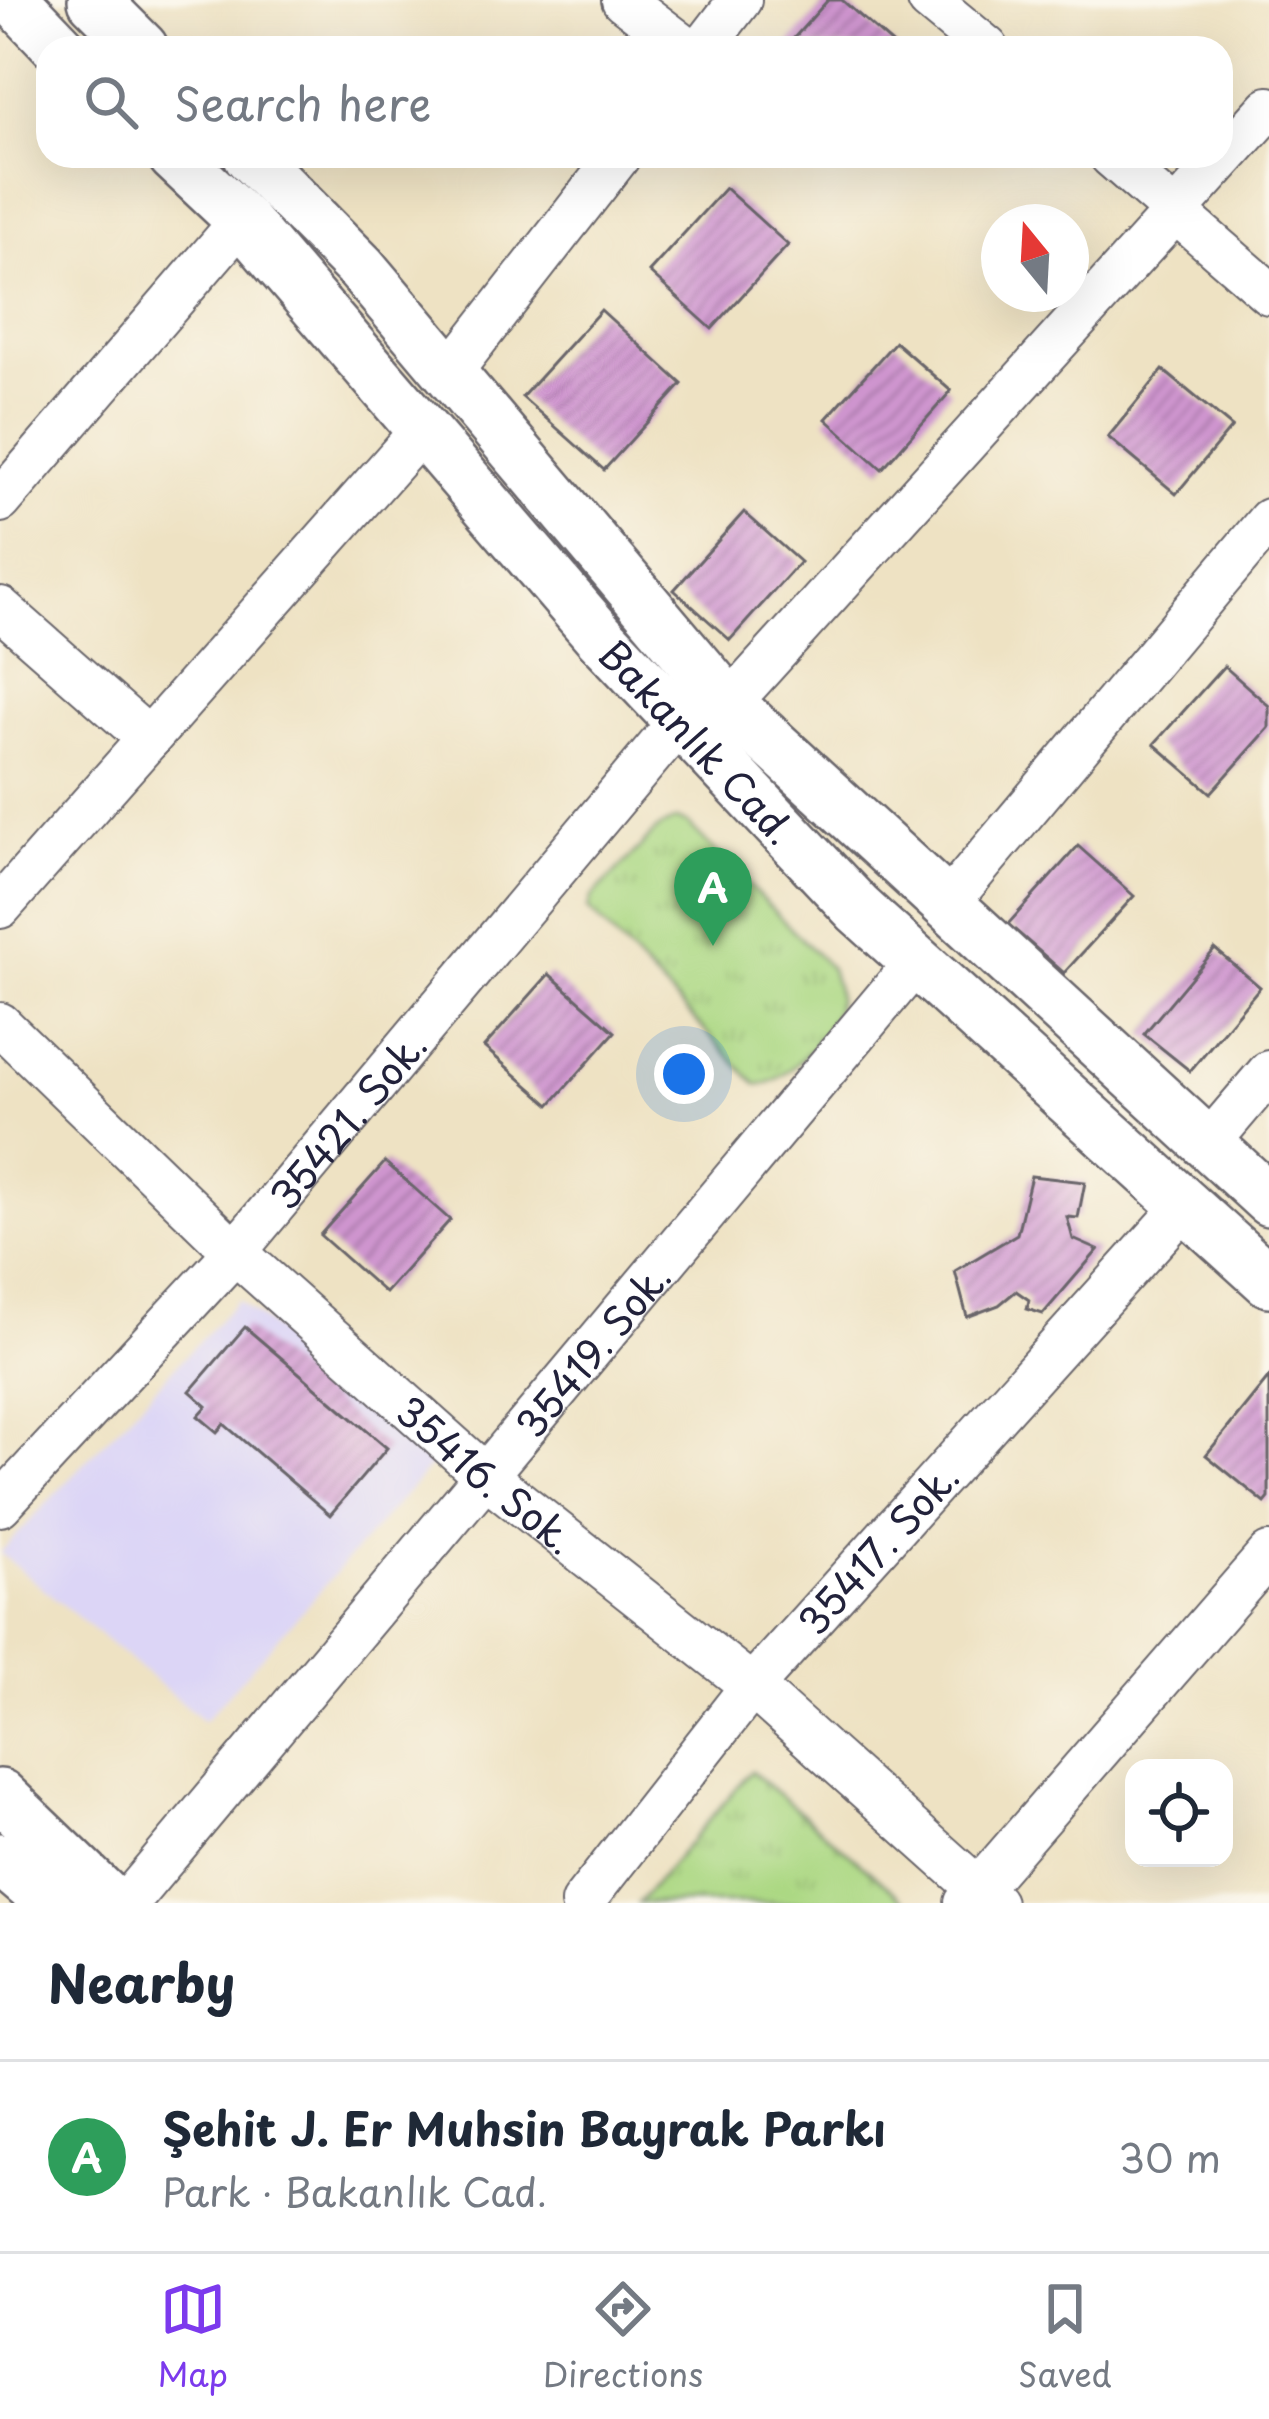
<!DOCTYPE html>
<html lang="en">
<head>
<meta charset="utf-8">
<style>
	:root { --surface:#fff; --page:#f6f6f7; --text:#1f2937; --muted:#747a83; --line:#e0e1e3; --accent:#7c3aed }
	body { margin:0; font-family:"Playpen Sans",sans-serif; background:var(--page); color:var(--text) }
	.controls { position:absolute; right:36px; bottom:36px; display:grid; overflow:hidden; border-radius:24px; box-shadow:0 12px 48px #0002 }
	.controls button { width:108px; height:108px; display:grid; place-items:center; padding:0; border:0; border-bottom:3px solid var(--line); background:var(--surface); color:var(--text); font:60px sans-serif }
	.compass { position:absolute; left:981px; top:204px; width:108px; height:108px; border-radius:50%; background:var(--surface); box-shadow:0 12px 48px #0002; rotate:342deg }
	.you { position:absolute; left:684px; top:1074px; width:42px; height:42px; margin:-30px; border:9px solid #fff; border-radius:50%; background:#1a73e8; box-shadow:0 0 0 18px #1a73e833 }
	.badge { display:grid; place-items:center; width:78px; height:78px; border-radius:50%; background:var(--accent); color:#fff; font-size:39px; font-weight:700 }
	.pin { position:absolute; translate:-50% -99px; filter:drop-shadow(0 3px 6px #0008) }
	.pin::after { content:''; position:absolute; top:63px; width:42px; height:36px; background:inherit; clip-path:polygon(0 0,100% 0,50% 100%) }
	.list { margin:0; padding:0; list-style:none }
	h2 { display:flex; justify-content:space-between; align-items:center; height:156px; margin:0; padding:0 48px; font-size:51px }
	h2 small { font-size:39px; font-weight:400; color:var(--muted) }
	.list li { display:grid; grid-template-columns:78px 1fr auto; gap:36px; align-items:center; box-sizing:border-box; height:192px; padding:0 48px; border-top:3px solid var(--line) }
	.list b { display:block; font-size:45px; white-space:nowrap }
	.list p { margin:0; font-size:39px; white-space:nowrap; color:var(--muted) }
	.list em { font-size:39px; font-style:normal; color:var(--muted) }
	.icon { flex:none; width:66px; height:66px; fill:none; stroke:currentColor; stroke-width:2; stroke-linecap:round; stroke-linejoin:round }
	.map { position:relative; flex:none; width:1269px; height:1903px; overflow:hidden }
	.search { position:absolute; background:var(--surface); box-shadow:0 12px 48px #0002; left:36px; right:36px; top:36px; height:132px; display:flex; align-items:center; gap:30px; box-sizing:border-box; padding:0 42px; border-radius:36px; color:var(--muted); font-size:45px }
	.sheet { height:348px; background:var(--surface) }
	nav { display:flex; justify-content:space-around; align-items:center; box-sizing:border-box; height:168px; border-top:3px solid var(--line); background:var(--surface); font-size:33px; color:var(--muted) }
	nav a { display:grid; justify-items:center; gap:6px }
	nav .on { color:var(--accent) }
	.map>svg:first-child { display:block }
	.built { fill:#dcd5f6 }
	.park { fill:url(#park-tufts); stroke:#677d5f; stroke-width:3 }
	.building { fill:url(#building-hatch) }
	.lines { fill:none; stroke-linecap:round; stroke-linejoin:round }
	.minor-casing { stroke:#69656b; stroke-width:46 }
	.tertiary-casing { stroke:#69656b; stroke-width:56 }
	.minor { stroke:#fff; stroke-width:42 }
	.tertiary { stroke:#fff; stroke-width:51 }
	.labels { text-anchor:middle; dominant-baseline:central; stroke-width:10; stroke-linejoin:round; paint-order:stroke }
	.street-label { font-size:39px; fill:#22223b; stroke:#fbf7ec }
</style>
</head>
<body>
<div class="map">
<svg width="1269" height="1903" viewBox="0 0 1269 1903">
	<defs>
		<pattern id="park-tufts" width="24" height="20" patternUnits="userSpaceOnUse" patternTransform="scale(3)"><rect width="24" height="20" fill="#acd883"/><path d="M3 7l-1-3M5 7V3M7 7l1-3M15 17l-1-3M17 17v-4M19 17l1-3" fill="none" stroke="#94b972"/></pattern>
		<pattern id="building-hatch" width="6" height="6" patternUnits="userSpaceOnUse" patternTransform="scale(3)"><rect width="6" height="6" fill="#cf95cf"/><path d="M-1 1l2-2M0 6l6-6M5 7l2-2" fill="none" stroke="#a879a9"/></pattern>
	</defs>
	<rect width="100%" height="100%" fill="#fbf7ec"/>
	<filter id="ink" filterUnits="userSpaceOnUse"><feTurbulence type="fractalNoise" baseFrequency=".00833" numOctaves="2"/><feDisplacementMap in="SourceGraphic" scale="24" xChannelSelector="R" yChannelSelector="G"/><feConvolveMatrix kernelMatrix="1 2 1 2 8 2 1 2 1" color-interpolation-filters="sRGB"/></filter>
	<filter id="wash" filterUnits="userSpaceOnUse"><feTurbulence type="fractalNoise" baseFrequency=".004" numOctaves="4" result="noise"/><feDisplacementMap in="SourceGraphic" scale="48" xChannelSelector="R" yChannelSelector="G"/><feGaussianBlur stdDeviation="2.7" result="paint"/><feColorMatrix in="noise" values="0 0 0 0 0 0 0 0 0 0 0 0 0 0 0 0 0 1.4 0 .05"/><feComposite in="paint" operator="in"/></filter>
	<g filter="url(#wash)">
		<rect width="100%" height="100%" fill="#eee2c3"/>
		<path class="built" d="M 238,1300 L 436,1460 L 204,1721 L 0,1553 Z"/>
		<path class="park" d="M 676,820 L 687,823 L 829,967 C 836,982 841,998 834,1015 C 825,1038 781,1088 756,1084 L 588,909 L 592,897 L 659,828 Z
			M 751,1771 L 908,1903 L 638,1903 Z"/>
		<g id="blocks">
			<path class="building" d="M 828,0 L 842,0 L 897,48 L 785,48 Z
				M 725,188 L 788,245 L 712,329 L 649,272 Z
				M 601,310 L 682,384 L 604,470 L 522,397 Z
				M 895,342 L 951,391 L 882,469 L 826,419 Z
				M 1163,370 L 1232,427 L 1176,494 L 1108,437 Z
				M 744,512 L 800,562 L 730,640 L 674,590 Z
				M 1224,666 L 1269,706 L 1269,728 L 1211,793 L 1154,744 Z
				M 1078,846 L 1134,896 L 1064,973 L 1008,924 Z
				M 1215,949 L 1260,987 L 1190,1071 L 1144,1034 Z
				M 549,974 L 615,1032 L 550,1105 L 484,1047 Z
				M 385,1162 L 450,1220 L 385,1293 L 320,1235 Z
				M 1031,1176 L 1085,1182 L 1078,1218 L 1067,1217 L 1073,1239 L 1098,1250 L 1043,1314 L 1027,1309 L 1029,1300 L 1016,1291 L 999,1305 L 967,1317 L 955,1271 L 1017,1234 Z
				M 245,1327 L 387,1448 L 330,1515 L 224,1424 L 217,1432 L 198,1416 L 207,1406 L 190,1391 Z
				M 1269,1377 L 1269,1498 L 1265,1503 L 1206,1455 Z"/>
		</g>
	</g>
	<g filter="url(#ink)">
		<use href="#blocks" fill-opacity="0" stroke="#69656b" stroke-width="3"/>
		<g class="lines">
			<defs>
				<g id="minor">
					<path d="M 623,0 L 686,48"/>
					<path d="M 929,0 L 987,48"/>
					<path d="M 703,48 L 740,0"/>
					<path d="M 1111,156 L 1269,293"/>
					<path d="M 450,373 L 619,156"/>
					<path d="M 0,501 L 242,220"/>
					<path d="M 0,608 L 149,739"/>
					<path d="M 729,704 L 1269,108"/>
					<path d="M 947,904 L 1269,520"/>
					<path d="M 0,907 L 422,430"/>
					<path id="s1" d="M 0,1024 L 235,1252 L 487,1477 L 752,1686 L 994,1903"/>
					<path d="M 1207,1145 L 1269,1072"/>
					<path id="s2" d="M 0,1505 L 235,1252 L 680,721"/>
					<path id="s3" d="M 127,1903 L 916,962"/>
					<path id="s4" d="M 582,1903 L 752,1686 L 1185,1206"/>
					<path d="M 966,1903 L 1269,1554"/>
				</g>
				<g id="tertiary">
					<path d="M 14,0 L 60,48"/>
					<path d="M 94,0 L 142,48"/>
					<path id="s5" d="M 174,156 L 242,220 L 598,634 L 858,909 L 1269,1281"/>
					<path d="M 250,156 L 361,268 L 729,704 L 1269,1200"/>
					<path d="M 0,1795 L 112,1903"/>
					<path d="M 0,1859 L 52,1903"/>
				</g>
			</defs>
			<use href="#minor" class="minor-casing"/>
			<use href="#tertiary" class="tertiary-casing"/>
			<use href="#minor" class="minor"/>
			<use href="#tertiary" class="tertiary"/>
		</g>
	</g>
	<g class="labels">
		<g class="street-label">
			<text stroke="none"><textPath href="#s5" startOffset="786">Bakanlık Cad.</textPath></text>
			<text stroke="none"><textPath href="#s2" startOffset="519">35421. Sok.</textPath></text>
			<text stroke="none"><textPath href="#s3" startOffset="723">35419. Sok.</textPath></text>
			<text stroke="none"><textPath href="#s1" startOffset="663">35416. Sok.</textPath></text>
			<text stroke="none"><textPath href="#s4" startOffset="462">35417. Sok.</textPath></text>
		</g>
	</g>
</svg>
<div class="controls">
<button><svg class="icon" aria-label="locate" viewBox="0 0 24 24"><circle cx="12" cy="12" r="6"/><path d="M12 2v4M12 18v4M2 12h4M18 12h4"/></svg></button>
</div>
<svg class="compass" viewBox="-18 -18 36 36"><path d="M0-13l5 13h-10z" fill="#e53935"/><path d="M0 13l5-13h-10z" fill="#747a83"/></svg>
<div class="you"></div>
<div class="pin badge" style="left:713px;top:946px;background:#2e9e5b">A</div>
<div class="search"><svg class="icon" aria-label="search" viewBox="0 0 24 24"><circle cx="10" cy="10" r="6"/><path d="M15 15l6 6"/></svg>Search here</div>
</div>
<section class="sheet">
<h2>Nearby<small></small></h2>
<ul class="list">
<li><span class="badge" style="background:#2e9e5b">A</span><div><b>Şehit J. Er Muhsin Bayrak Parkı</b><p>Park · Bakanlık Cad.</p></div><em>30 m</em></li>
</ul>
</section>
<nav>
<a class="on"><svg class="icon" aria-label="map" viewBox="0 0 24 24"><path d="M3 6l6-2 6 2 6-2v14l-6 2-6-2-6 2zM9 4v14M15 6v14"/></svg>Map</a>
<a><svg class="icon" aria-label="directions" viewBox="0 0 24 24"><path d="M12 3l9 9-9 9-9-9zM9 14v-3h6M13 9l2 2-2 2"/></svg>Directions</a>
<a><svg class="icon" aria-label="saved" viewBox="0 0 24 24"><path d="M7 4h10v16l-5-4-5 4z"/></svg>Saved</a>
</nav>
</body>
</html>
